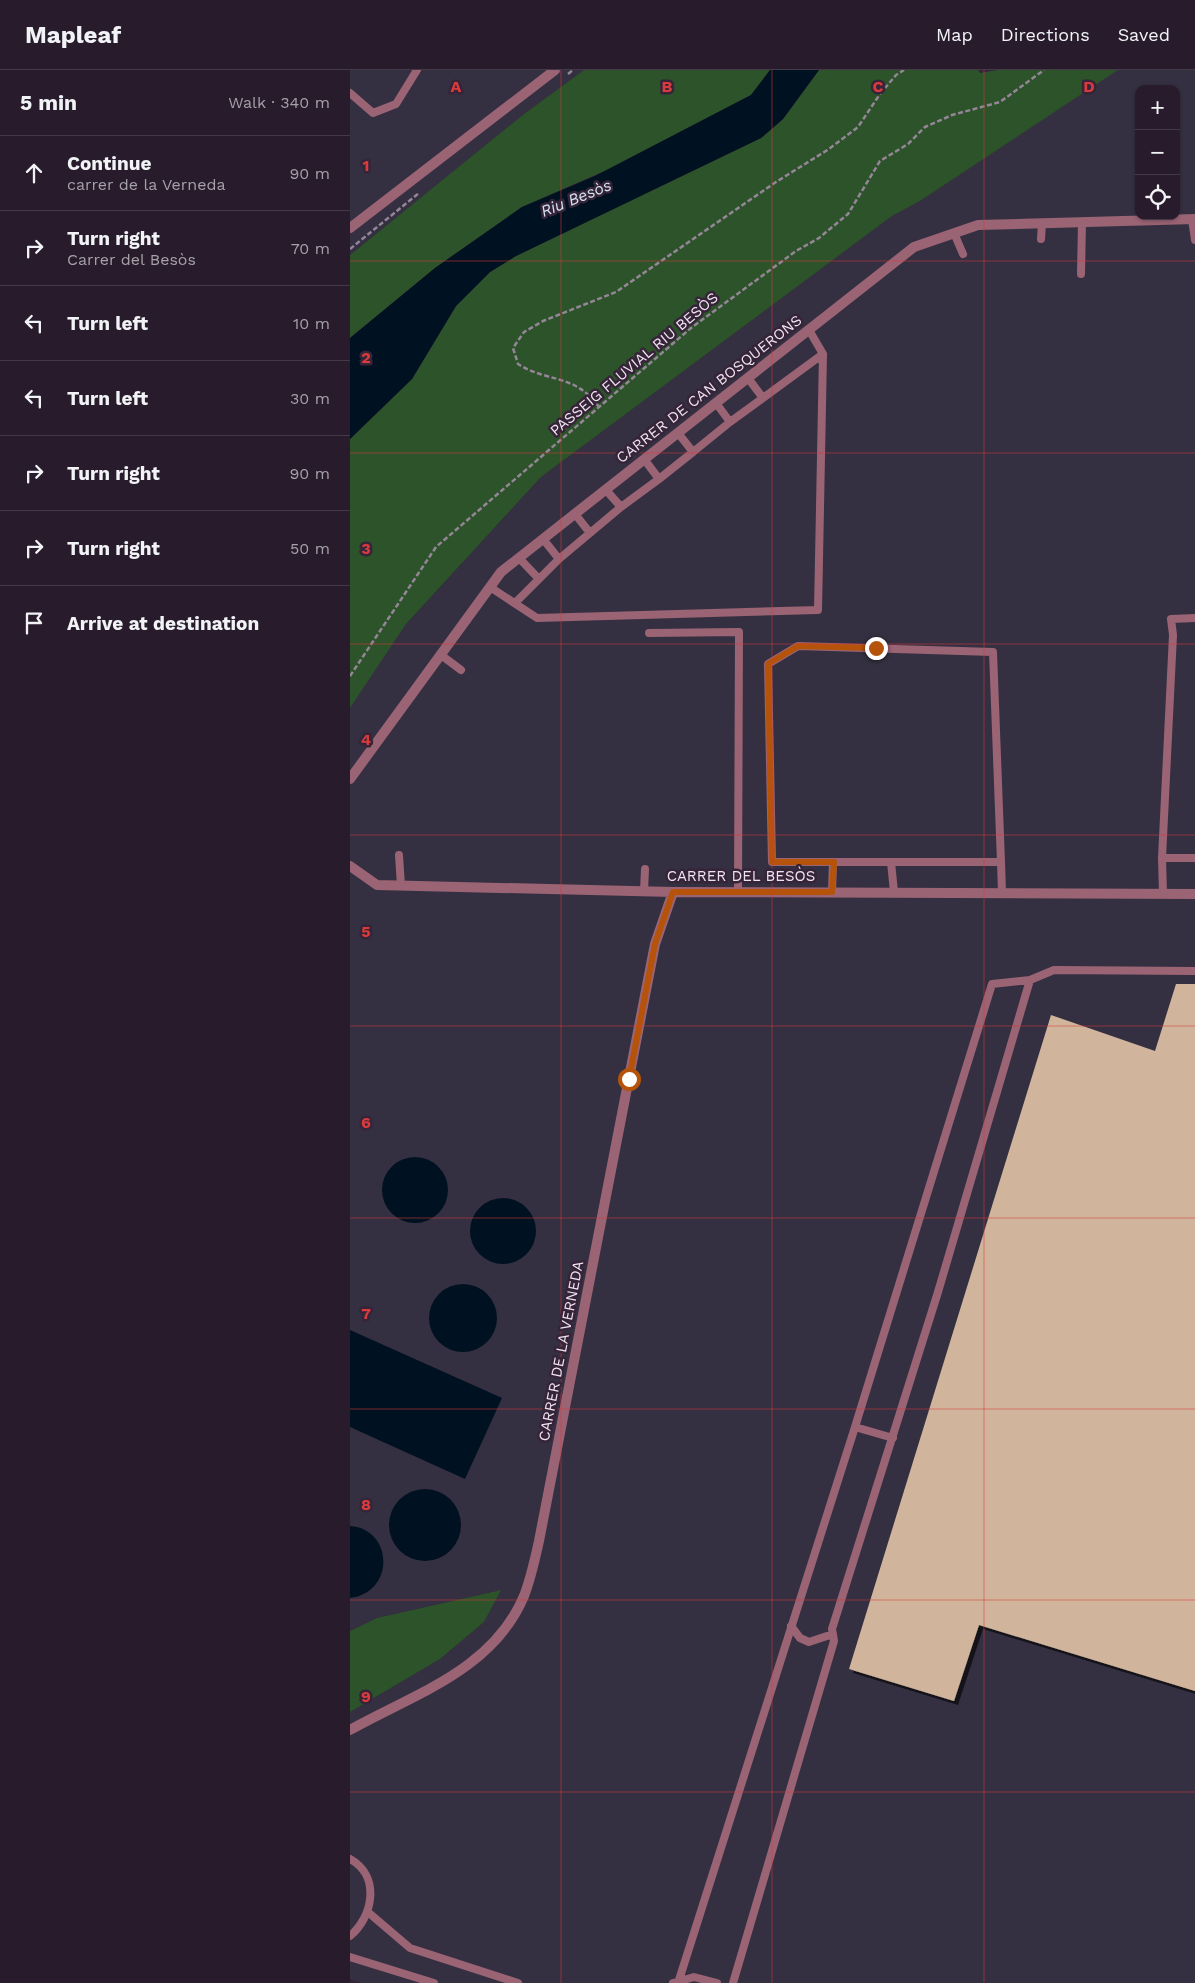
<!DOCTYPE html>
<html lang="en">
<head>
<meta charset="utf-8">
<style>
	:root { --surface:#281b2b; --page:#302433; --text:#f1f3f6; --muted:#a5a1a9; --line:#443947 }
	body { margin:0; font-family:"Work Sans",sans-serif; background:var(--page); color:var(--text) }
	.controls { position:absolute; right:15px; top:15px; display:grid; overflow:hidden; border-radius:10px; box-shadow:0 1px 4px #0004 }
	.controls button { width:45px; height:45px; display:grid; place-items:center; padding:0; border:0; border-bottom:1px solid var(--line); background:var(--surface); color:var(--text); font:25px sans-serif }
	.stop { position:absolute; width:15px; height:15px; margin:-11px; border:4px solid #b45309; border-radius:50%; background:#fff }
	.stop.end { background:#b45309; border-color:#fff; box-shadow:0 1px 5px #0008 }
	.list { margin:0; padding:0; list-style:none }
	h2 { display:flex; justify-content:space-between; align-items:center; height:65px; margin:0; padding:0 20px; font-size:21px }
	h2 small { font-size:16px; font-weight:400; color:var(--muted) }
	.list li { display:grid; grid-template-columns:32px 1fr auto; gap:15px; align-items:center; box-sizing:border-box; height:75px; padding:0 20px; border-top:1px solid var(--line) }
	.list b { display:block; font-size:19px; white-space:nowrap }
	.list p { margin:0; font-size:16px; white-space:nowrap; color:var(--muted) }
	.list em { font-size:16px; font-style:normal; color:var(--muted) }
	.icon { flex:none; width:28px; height:28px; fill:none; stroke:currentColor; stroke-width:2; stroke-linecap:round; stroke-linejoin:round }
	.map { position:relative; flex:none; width:845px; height:1913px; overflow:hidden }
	header { display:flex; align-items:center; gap:30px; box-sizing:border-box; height:70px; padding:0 25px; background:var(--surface); border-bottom:1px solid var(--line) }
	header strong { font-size:24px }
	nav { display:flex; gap:28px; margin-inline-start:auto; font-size:18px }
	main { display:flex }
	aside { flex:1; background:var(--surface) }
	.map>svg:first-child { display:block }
	.industrial { fill:#343041; fill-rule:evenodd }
	.green { fill:#2c532a }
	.water { fill:#001121 }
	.building { fill:#d0b59c; filter:url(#shadow) }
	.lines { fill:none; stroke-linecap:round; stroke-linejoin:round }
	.path { stroke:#958697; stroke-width:2.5; stroke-dasharray:5 2.5; stroke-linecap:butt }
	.service { stroke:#9b6474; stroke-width:8 }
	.minor { stroke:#9b6474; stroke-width:10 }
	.route { stroke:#b45309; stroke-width:6 }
	.grid { fill:none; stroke:#d93b3c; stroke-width:1; stroke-opacity:0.55 }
	.labels { text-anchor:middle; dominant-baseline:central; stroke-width:5; stroke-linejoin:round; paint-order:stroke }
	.street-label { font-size:15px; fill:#f0e3f1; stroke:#362439 }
	.water-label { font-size:16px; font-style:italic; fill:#d3e3f2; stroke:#362439 }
	.grid-label { font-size:16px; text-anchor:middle; font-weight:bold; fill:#d93b3c; stroke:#362439; stroke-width:5; stroke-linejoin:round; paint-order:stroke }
</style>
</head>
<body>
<header>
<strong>Mapleaf</strong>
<nav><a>Map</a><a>Directions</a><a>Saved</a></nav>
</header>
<main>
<aside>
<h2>5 min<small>Walk · 340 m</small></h2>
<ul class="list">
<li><svg class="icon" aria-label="ahead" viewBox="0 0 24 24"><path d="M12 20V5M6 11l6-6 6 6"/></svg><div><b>Continue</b><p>carrer de la Verneda</p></div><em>90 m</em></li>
<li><svg class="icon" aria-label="right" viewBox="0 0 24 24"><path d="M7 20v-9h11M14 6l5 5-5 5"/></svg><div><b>Turn right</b><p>Carrer del Besòs</p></div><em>70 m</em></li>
<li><svg class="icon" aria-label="left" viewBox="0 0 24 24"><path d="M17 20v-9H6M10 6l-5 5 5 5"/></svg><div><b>Turn left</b></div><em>10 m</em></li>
<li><svg class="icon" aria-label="left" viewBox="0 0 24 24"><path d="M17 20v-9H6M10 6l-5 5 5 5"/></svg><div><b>Turn left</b></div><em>30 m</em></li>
<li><svg class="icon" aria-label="right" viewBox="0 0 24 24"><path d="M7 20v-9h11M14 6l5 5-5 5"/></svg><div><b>Turn right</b></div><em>90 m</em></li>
<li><svg class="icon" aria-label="right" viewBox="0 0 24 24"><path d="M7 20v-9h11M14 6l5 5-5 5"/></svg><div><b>Turn right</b></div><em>50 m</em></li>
<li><svg class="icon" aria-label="arrive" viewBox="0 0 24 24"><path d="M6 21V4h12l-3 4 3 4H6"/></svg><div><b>Arrive at destination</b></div></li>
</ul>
</aside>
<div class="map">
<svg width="845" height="1913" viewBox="0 0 845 1913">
	<defs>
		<filter id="shadow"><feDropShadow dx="4" dy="4" stdDeviation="0" flood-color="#0009"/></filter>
	</defs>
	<rect width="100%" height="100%" fill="#362439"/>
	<path class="industrial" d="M 0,0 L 234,0 L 174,44 L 0,185 Z
		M 768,0 L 845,0 L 845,1913 L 13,1913 L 0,1909 L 0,1642 L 90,1589 L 134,1552 L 150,1520 L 27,1548 L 0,1561 L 0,638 L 56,554 L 191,407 L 542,146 L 570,131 ZM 789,19 L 826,19 L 826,146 L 789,146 Z"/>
	<path class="green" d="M 234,0 L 420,0 L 401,25 L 259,99 L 172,137 L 85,198 L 0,268 L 0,185 L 174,44 Z
		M 469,0 L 628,0 L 630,3 L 647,0 L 768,0 L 570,131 L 542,146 L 191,407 L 56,554 L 0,638 L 0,369 L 62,309 L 106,236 L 140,202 L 166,186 L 411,68 L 433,49 Z
		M 151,1520 L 134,1552 L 90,1589 L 0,1642 L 0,1561 L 27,1548 Z"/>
	<path class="water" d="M 420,0 L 469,0 L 433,49 L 411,68 L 166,186 L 140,202 L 106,236 L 62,309 L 0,369 L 0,268 L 85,198 L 172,137 L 245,106 L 401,25 Z
		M32 1120a33 33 0 1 1 66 0a33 33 0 1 1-66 0Z
		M120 1161a33 33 0 1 1 66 0a33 33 0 1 1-66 0Z
		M79 1248a34 34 0 1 1 68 0a34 34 0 1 1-68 0Z
		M 0,1260 L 152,1328 L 115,1409 L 0,1357 Z
		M39 1455a36 36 0 1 1 72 0a36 36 0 1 1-72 0Z
		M 0,1456 C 44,1459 45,1523 0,1528 Z"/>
	<path class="building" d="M 826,914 L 845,914 L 845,1621 L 629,1555 L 604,1631 L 499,1599 L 701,945 L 805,981 Z"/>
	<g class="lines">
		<path class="path" d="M 218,4 L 223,0
			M 0,179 L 69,123
			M 249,337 C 224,303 198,313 168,294 L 163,278 L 174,262 L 193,251 L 266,222 L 426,112 L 479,79 L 508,57 L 530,24 L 546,5 L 554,0
			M 0,606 L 86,477 L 341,258 L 446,181 L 469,168 L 498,144 L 530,91 L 558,74 L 575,57 L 602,45 L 650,32 L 694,0"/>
		<path class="service" d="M 0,23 L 23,43 L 46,34 L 67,0
			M 842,149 L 845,170
			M 604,163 L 613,184
			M 691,169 L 692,153
			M 731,204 L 732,152
			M 413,328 L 473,284
			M 380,352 L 413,328 L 398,308
			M 343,382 L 380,352 L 366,333
			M 309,409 L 343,382 L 328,363
			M 271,437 L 309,409 L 294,389
			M 240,463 L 271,437 L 256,420
			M 169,488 L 189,509
			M 209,489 L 240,463 L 225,444
			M 140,517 L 187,548 L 468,540 L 473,284 L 459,260
			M 165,533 L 209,489 L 193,469
			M 299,563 L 389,562 L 388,821
			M 91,585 L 111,600
			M 49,785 L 51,816
			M 812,788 L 845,788
			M 541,792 L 544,822
			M 651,792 L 643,582 L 448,576 L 418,594 L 422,792 L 651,792 L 652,823
			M 294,821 L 295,799
			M 482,822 L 483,792
			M 813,824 L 812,788 L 823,565 L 821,549 L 845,548
			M 680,910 L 704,900 L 845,901
			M 505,1357 L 543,1368
			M 441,1556 L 450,1568 L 459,1572 L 483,1564
			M 0,1789 C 31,1806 23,1847 0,1866
			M 19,1843 L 60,1878 L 168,1913
			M 0,1887 L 84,1913
			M 329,1910 L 505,1357 L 642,914 L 680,910 L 588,1222 L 482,1559 L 484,1571 L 383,1913
			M 323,1913 L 344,1907 L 367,1913"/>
		<path class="minor" d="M 0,158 L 205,0
			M 0,709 L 151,502 L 564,177 L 628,155 L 845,149
			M 0,796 L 27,815 L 323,822 L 845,824
			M 0,1660 C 64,1624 143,1600 174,1526 C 181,1508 185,1489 189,1471 L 305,874 L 323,822"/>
	</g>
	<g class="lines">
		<path class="route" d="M 279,1009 L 305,874 L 323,822 L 482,822 L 484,792 L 422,792 L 418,594 L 448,576 L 526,578"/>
	</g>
	<path class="grid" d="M 211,0 L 211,1913M 422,0 L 422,1913M 634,0 L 634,1913M 0,191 L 845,191M 0,383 L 845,383M 0,574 L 845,574M 0,765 L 845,765M 0,956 L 845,956M 0,1148 L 845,1148M 0,1339 L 845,1339M 0,1530 L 845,1530M 0,1722 L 845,1722"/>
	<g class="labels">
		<g class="street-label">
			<text transform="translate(284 294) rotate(-40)">PASSEIG FLUVIAL RIU BESÒS</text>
			<text transform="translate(359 319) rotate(-38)">CARRER DE CAN BOSQUERONS</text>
			<text x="391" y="806">CARRER DEL BESÒS</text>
			<text transform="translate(211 1281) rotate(-79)">CARRER DE LA VERNEDA</text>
		</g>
		<g class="water-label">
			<text transform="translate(226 128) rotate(-22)">Riu Besòs</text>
		</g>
	</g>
	<g class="grid-label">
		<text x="106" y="22">A</text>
		<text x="317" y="22">B</text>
		<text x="528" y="22">C</text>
		<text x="739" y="22">D</text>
		<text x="16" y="101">1</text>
		<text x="16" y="293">2</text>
		<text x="16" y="484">3</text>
		<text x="16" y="675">4</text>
		<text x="16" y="867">5</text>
		<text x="16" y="1058">6</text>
		<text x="16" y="1249">7</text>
		<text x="16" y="1440">8</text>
		<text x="16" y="1632">9</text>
	</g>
</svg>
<div class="controls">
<button>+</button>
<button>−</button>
<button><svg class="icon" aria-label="locate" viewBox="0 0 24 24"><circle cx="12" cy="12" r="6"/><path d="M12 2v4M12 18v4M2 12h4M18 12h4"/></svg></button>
</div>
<div class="stop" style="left:279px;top:1009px"></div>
<div class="stop end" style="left:526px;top:578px"></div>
</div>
</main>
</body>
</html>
